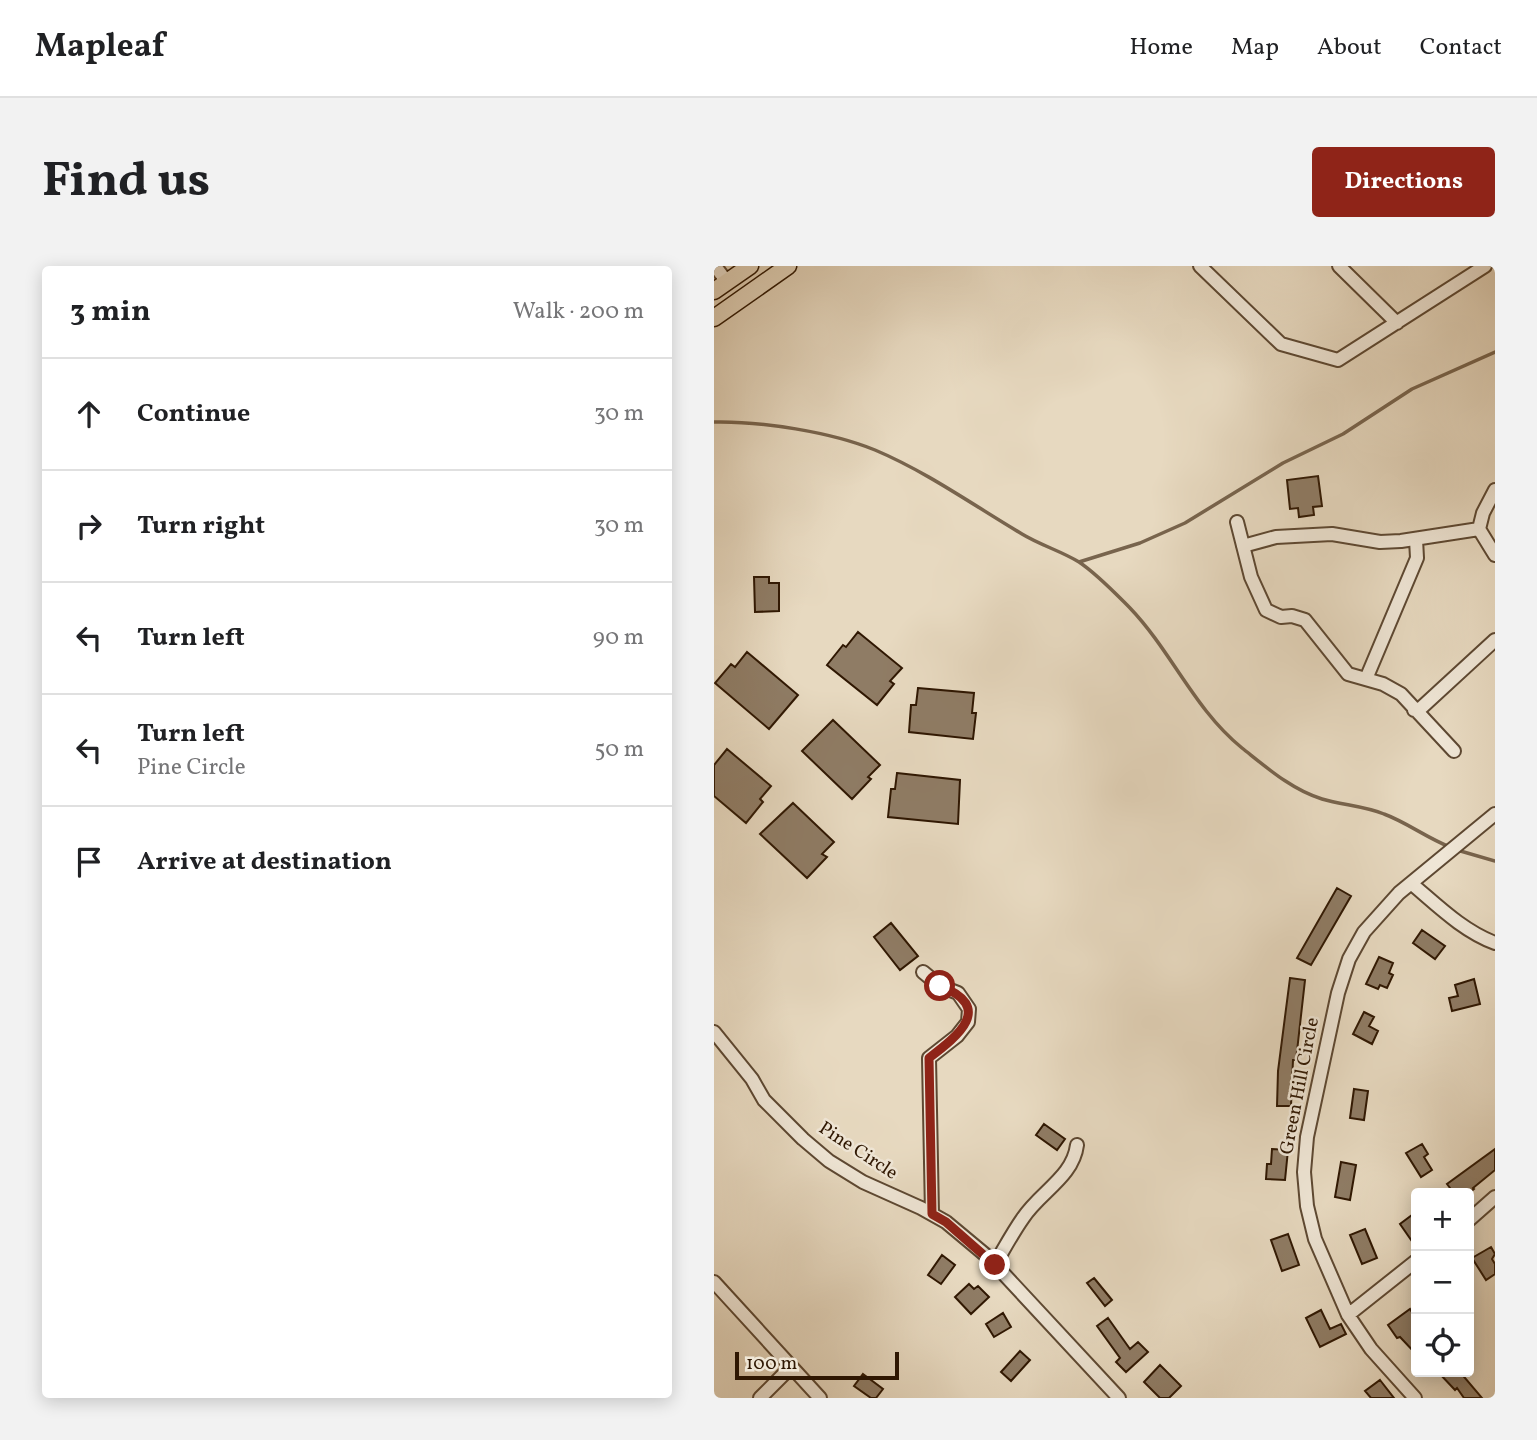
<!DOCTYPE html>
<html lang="en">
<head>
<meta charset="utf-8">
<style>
	:root { --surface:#fff; --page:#f2f2f2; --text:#202124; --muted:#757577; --line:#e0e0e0; --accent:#8f2418 }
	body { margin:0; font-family:Vollkorn,serif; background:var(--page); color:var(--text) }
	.controls { position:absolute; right:21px; bottom:21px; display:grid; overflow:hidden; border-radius:7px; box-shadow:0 4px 18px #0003 }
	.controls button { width:63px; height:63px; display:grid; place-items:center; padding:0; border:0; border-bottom:2px solid var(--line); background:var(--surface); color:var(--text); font:35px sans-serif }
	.scale { position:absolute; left:21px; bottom:18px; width:164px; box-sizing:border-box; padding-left:7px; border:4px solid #2f1702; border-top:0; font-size:19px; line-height:24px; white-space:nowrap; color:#2f1702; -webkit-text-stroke:5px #efe6d6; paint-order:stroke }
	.stop { position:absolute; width:21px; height:21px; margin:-16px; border:5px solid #8f2418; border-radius:50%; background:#fff }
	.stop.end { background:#8f2418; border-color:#fff; box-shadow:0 2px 7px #0008 }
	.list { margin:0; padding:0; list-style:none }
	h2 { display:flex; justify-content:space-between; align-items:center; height:91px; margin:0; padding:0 28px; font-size:30px }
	h2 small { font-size:23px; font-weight:400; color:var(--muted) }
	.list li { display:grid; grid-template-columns:46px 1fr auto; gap:21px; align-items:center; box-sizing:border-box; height:112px; padding:0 28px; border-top:2px solid var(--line) }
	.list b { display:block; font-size:26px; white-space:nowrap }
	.list p { margin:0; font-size:23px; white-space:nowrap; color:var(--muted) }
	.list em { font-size:23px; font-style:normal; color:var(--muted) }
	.icon { flex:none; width:38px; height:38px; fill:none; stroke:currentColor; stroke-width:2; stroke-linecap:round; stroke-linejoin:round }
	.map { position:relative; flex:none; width:781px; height:1132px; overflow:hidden; border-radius:7px }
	header { display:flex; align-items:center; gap:42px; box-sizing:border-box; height:98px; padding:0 35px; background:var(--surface); border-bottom:2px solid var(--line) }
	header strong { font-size:33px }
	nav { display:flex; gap:38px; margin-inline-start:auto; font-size:24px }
	.intro { display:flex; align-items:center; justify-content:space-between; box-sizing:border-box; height:168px; padding:0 42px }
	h1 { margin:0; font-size:49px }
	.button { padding:18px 32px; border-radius:7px; background:var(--accent); color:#fff; font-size:24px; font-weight:700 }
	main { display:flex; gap:42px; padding:0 42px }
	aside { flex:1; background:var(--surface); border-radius:7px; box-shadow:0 4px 18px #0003 }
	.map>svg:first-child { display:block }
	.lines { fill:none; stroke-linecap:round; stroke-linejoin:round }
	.stream { stroke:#78644d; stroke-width:3.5 }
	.building { fill:#8f7c65; stroke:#2f1702; stroke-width:2 }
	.minor-casing { stroke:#5d4832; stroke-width:16 }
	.major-casing { stroke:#2f1702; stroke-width:19 }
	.minor { stroke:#efe6d6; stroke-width:12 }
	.major { stroke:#e7d9c0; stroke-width:16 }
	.route { stroke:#8f2418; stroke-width:9 }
	.labels { text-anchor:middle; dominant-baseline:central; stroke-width:5; stroke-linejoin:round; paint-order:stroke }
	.street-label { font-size:19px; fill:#2f1702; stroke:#efe6d6 }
</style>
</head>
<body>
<header>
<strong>Mapleaf</strong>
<nav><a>Home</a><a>Map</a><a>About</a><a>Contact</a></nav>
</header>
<div class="intro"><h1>Find us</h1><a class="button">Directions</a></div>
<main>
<aside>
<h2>3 min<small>Walk · 200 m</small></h2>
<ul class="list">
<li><svg class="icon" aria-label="ahead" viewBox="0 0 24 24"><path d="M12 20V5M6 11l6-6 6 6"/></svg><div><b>Continue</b></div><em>30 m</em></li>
<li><svg class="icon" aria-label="right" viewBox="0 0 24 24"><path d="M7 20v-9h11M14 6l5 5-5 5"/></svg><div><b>Turn right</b></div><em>30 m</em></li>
<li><svg class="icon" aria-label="left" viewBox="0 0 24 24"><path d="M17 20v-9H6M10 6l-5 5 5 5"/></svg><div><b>Turn left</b></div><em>90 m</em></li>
<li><svg class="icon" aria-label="left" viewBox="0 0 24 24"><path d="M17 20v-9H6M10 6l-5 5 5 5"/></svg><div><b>Turn left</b><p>Pine Circle</p></div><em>50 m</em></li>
<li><svg class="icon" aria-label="arrive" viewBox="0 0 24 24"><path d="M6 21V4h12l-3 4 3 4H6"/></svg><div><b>Arrive at destination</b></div></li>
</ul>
</aside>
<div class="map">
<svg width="781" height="1132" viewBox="0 0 781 1132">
	<rect width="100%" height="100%" fill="#e7d9c0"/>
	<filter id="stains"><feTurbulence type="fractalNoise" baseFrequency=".00286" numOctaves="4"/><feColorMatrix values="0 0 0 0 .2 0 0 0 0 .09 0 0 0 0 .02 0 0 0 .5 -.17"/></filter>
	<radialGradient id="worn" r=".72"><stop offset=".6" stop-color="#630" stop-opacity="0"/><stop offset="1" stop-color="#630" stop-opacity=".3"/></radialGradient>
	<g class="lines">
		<path class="stream" d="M 0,156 C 47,155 117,166 161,184 C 213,206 259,239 308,268 C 326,279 347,285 365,296 C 383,308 401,327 416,342 C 458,386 480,443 528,482 C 552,501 578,524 608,533 C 628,539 650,540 670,548 C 692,556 713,572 736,581
			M 365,296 L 426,277 L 471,257 L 569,197 L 629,168 L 698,123 L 781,86
			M 743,584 L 781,595"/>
	</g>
	<path class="building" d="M 604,210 L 608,240 L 599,241 L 600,249 L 585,251 L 584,242 L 576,243 L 573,214 Z
		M 40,311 L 55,311 L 55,317 L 65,317 L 65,345 L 41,346 Z
		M 144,366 L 188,402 L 176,415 L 180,418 L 163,439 L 113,399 L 129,379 L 132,381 Z
		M 33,386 L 84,429 L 55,463 L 1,417 L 17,398 L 21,401 Z
		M 204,422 L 260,427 L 258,447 L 262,447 L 259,473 L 195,466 L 197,439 L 202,439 Z
		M 119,454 L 166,499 L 154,511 L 157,513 L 138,533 L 88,485 Z
		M 13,483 L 57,520 L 46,533 L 49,536 L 32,557 L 0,530 L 0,499 Z
		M 183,507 L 246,514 L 244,558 L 174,551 L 177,523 L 181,523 Z
		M 79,537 L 120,576 L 108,588 L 113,591 L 93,612 L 46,568 Z
		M 623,622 L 637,630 L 597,699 L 583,692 Z
		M 177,657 L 204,690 L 186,704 L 160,671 Z
		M 708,664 L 731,680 L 721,693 L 699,677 Z
		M 665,691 L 679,697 L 675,707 L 679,709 L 673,722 L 666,719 L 664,723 L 652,718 Z
		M 576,712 L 591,714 L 582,794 L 579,794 L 577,840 L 563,840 L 564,805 Z
		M 760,713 L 766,738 L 738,745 L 735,732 L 744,730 L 741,719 Z
		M 650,746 L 660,751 L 655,760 L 664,765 L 658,778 L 639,768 Z
		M 640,823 L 654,825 L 650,854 L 636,852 Z
		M 330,858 L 351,873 L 343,884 L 322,869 Z
		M 708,878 L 714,888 L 710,891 L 718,904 L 707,911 L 692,887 Z
		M 558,883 L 574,884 L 571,914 L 552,913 L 553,898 L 557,898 Z
		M 781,883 L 781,904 L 759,922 L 760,923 L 755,927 L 729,927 L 736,922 L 733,918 Z
		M 627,896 L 642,899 L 636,934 L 621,931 Z
		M 702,946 L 702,981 L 686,958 Z
		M 651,963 L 663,992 L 648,998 L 636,969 Z
		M 574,968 L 585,999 L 568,1005 L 557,974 Z
		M 777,981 L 781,988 L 778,993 L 781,998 L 781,1008 L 772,1014 L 758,992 Z
		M 228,989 L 241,999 L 227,1018 L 214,1009 Z
		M 380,1012 L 398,1034 L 391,1040 L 373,1017 Z
		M 255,1018 L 260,1023 L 264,1020 L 275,1031 L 257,1048 L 241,1031 Z
		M 696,1043 L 702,1053 L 702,1088 L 686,1071 L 683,1072 L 674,1059 Z
		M 607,1044 L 616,1063 L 627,1058 L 632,1068 L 606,1081 L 592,1052 Z
		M 289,1047 L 297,1061 L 280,1071 L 272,1058 Z
		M 394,1052 L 416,1083 L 424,1076 L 434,1086 L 412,1106 L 402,1096 L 406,1092 L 383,1060 Z
		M 306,1085 L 316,1094 L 297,1115 L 287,1106 Z
		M 446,1099 L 467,1120 L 455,1132 L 446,1132 L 430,1116 Z
		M 724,1106 L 746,1106 L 768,1132 L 750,1132 L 743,1122 L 741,1124 Z
		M 149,1108 L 169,1123 L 162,1132 L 157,1132 L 140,1120 Z
		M 666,1114 L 680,1132 L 657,1132 L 651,1125 Z"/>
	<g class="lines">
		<defs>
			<path id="minor" d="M 1,0 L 13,16
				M 486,0 L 567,78 L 624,94 L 771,0
				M 625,0 L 683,57
				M 523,256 L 537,311 L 552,344 L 567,351 L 578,350 L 591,354 L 634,408 L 669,418 L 687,428 L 740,485
				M 765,263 L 781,289
				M 529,280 L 562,271 L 618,268 L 666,276 L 687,275 L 765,263 L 769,247 L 781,224
				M 652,413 L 703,292 L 702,273
				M 700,444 L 707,442 L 781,374
				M 698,618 C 724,640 749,665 781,677
				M 209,706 L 226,720 L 244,727 L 255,743 L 254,756 L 243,770 L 215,792 L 218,948
				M 0,766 L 38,813 L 50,834 L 89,873 L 115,895 L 149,916 L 207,942 L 232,956 L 274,991 L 405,1132
				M 755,954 L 781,931
				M 281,998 C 290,983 299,966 309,952 C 326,926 359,911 363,879
				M 0,1016 L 106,1132
				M 634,1049 L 702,995
				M 46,1132 L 77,1101
				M 701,1132 L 657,1083 L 634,1049 L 601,973 L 593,940 L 590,906 L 593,871 L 624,727 L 635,693 L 650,666 L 685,627 L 781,548"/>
			<path id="major" d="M 0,25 L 36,0
				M 0,52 L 74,0"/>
		</defs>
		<use href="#minor" class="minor-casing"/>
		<use href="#major" class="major-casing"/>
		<use href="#minor" class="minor"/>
		<use href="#major" class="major"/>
	</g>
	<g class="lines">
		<path class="route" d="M 226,720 C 281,741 244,770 215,792 L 218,948 L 232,956 L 281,999"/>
	</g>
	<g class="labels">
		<g class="street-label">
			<text transform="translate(586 820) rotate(-79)">Green Hill Circle</text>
			<text transform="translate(144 885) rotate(33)">Pine Circle</text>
		</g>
	</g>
	<rect width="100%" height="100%" filter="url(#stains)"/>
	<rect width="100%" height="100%" fill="url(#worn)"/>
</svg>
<div class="controls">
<button>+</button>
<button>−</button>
<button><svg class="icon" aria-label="locate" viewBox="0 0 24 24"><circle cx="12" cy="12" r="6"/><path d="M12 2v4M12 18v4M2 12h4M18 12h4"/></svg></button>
</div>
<div class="scale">100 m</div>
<div class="stop" style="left:226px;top:720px"></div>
<div class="stop end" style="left:281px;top:999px"></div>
</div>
</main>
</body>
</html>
